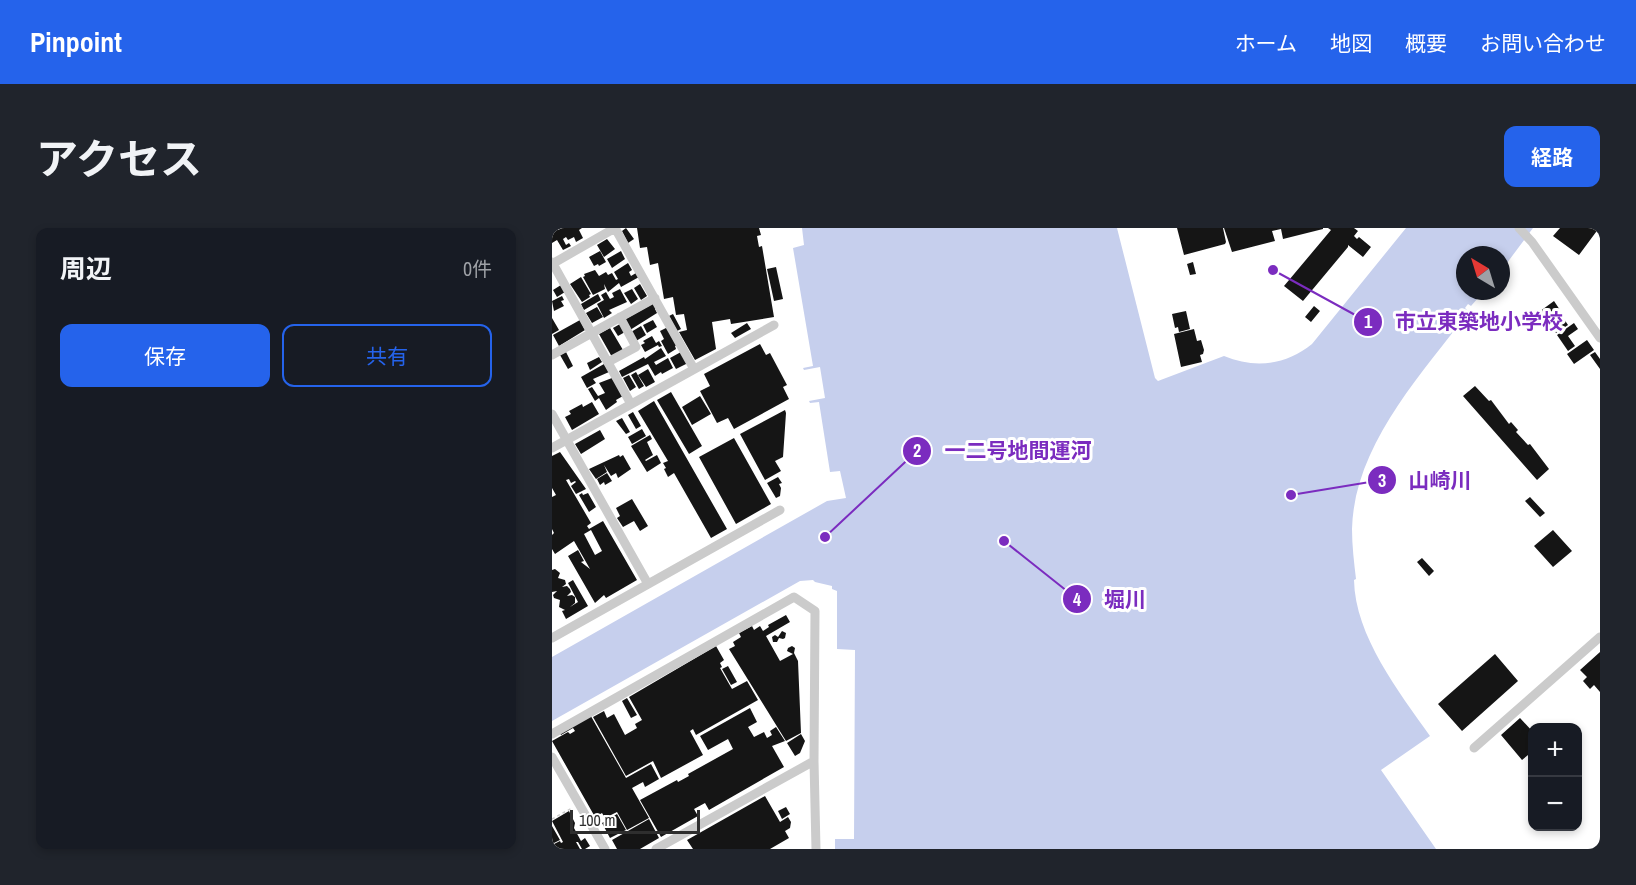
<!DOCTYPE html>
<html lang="ja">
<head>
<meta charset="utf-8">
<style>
	:root { --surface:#171b24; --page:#20242c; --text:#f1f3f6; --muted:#9ea1a6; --line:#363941; --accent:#2563eb }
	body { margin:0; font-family:"Archivo Narrow","Noto Sans JP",sans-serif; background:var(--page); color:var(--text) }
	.controls { position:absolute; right:18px; bottom:18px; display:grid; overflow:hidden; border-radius:12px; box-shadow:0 3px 9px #0003 }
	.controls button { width:54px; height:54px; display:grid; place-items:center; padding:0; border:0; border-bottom:2px solid var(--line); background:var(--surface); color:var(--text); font:30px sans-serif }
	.compass { position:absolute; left:904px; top:18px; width:54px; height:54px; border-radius:50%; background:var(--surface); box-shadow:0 3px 9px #0003; rotate:322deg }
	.scale { position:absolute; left:18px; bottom:15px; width:130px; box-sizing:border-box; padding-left:6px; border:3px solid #2e2e2e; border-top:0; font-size:16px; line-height:21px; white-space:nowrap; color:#2e2e2e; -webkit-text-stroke:4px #fff; paint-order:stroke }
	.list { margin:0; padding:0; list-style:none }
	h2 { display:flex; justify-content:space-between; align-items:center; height:78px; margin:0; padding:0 24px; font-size:26px }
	h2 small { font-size:20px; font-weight:400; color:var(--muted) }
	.actions { display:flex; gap:12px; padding:18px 24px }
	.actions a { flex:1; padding:14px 0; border:2px solid var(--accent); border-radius:12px; text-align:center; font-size:21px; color:var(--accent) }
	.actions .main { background:var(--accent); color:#fff }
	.map { position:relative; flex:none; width:1048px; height:621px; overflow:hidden; border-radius:12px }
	header { display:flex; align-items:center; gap:36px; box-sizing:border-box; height:84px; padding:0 30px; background:var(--accent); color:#fff }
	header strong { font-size:28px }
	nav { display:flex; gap:33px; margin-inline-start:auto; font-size:21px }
	.intro { display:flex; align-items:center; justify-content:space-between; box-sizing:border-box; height:144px; padding:0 36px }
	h1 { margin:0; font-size:42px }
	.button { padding:15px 27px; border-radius:12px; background:var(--accent); color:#fff; font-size:21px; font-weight:700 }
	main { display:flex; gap:36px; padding:0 36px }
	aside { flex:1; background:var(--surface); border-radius:12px; box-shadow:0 3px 9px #0003 }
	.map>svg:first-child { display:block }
	.water { fill:#c6cfed }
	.building { fill:#151515; fill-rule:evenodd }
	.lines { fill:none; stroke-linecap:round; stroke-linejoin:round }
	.path { stroke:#cbcbcb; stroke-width:1.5; stroke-dasharray:3 3; stroke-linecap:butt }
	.minor { stroke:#cbcbcb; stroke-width:9 }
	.leader { fill:none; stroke:#7b2cbf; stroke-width:2 }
	.callout-dot { fill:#7b2cbf; stroke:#fff; stroke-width:2 }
	.mark-label { font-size:18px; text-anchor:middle; font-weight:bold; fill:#fff }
	.callout-label { font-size:21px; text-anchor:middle; font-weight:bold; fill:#7b2cbf; stroke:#fff; stroke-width:6; stroke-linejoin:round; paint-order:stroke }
</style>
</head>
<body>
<header>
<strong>Pinpoint</strong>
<nav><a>ホーム</a><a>地図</a><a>概要</a><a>お問い合わせ</a></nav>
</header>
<div class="intro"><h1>アクセス</h1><a class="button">経路</a></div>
<main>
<aside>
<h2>周辺<small>0件</small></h2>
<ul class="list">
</ul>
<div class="actions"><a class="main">保存</a><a>共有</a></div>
</aside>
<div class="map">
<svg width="1048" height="621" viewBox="0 0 1048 621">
	<rect width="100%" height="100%" fill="#fff"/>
	<path class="water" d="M 250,0 L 565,0 L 603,150 L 606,153 L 672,128 C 703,141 734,137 760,116 L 854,0 L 981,0 L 952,39 L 949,36 L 949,27 L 913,27 L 913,63 L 925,63 L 922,67 L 926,70 L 919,78 L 916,76 L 913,80 L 918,85 L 915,86 C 868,148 802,218 800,301 C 800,318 802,334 804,351 L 802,352 C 803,408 847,464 878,508 L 829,542 L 884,621 L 283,621 L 283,611 L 302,611 L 303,422 L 285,421 L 285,363 L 280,361 L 280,358 L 263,354 L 261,352 L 248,353 L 0,493 L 0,429 L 275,273 L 294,270 L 288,243 L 278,244 L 267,174 L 258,175 L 257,173 L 273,170 L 268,139 L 252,142 L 251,140 L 261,138 L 241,20 L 252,17 Z"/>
	<path class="building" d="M 5,0 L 6,2 L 10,0 L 30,0 L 27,2 L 31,10 L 24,14 L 22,9 L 16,12 L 14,9 L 11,11 L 14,17 L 17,15 L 19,18 L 11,22 L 5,12 L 0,15 L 0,1 Z
		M 74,0 L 82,11 L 76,15 L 70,3 Z
		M 85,0 L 207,0 L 209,7 L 205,8 L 207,19 L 210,18 L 222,89 L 179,96 L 178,91 L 160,94 L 164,121 L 143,132 L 127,104 L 135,102 L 132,86 L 124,87 L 121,69 L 112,71 L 106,35 L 98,37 L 95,19 L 88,20 Z
		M 625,0 L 671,0 L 674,14 L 673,16 L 632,27 Z
		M 672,0 L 771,0 L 771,1 L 731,11 L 729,1 L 720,3 L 723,13 L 680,24 Z
		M 776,0 L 802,0 L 806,3 L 802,8 L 805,11 L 807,9 L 819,19 L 811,29 L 796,17 L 796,19 L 751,73 L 732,58 L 779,2 Z
		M 1008,0 L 1047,0 L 1027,27 L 1001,8 Z
		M 55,11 L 63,21 L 52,29 L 45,17 Z
		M 48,23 L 54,34 L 47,38 L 46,36 L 42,38 L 37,29 Z
		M 69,23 L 73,31 L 60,40 L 55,31 Z
		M 641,34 L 644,46 L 638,47 L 635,36 Z
		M 76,35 L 80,42 L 77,44 L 79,48 L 84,45 L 87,49 L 69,59 L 67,55 L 56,64 L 52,56 L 53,61 L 41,67 L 31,49 L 33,48 L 32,46 L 43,42 L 47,48 L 54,44 L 56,47 L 60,45 L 64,52 L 66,51 L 62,44 Z
		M 224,39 L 231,71 L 222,73 L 215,41 Z
		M 29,49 L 39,66 L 37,67 L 38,69 L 30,74 L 18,56 Z
		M 88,56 L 95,68 L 89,72 L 82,60 Z
		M 9,57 L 13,64 L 5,69 L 1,62 Z
		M 68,61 L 75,74 L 57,82 L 60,85 L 52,90 L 45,76 L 52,72 L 49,67 L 54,64 L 58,71 L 62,69 L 60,65 Z
		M 80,61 L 86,71 L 79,76 L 72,65 Z
		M 46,66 L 49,72 L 32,82 L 29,76 Z
		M 10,68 L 12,72 L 9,73 L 12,78 L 2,83 L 0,73 Z
		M 1002,73 L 1008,82 L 993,92 L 987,84 Z
		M 102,75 L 105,79 L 103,81 L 105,85 L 78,102 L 72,92 Z
		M 762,78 L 768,83 L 759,94 L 753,89 Z
		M 45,79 L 51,89 L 40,95 L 34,85 Z
		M 634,83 L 638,101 L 627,104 L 626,99 L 623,100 L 620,86 Z
		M 1008,85 L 1016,97 L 1004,105 L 996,93 Z
		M 121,86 L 129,101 L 125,103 L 117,88 Z
		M 0,90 L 7,102 L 0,106 Z
		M 28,92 L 33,102 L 7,118 L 1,107 Z
		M 101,92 L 105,99 L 95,105 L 91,97 Z
		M 195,95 L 199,101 L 183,110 L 179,105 Z
		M 1022,95 L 1026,101 L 1016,108 L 1023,118 L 1016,123 L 1005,107 Z
		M 68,96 L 73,104 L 66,108 L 61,100 Z
		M 89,98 L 94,107 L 84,113 L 79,104 Z
		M 116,99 L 125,117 L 123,118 L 124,121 L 116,126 L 109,113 L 112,111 L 108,103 Z
		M 58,100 L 71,122 L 60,129 L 47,106 Z
		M 642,101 L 645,113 L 649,112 L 652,122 L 651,126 L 648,127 L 650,134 L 629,139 L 622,106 Z
		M 100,108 L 104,115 L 107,113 L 110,118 L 107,119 L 106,117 L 93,124 L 89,117 L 93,115 L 91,113 Z
		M 1035,112 L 1042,122 L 1022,136 L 1015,126 Z
		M 208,116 L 214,127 L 218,125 L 235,157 L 231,159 L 237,171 L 182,201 L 176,190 L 165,195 L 148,163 L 158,158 L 152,146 Z
		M 109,120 L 114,128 L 102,134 L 104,137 L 116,130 L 121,140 L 110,146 L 109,144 L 103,148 L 96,136 L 70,149 L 67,143 L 92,129 L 93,131 Z
		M 14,124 L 21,138 L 16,141 L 8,127 Z
		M 129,124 L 136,135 L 124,141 L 118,130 Z
		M 1043,124 L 1048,131 L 1048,141 L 1038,127 Z
		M 47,129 L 50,134 L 38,142 L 35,135 Z
		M 52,136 L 57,144 L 41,151 L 44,155 L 35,160 L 29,149 Z
		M 96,141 L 103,154 L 94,159 L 86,147 Z
		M 84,144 L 92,158 L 87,161 L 79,147 Z
		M 77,147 L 84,159 L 78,163 L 71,150 Z
		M 60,150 L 71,168 L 64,172 L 65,174 L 54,182 L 47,170 L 43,173 L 36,161 L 40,159 L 46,168 L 53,165 L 47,155 Z
		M 923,158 L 937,173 L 939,172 L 957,196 L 959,194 L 966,202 L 964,204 L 976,217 L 978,216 L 997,241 L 985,252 L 911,168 Z
		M 119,164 L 150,218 L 137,226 L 105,172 Z
		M 148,168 L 159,186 L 140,197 L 130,179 Z
		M 102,173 L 175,301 L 159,310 L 122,245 L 116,249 L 112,241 L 114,240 L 111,235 L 116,233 L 86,183 Z
		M 40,174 L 47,186 L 20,202 L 13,189 L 19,186 L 17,183 L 30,176 L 31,179 Z
		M 233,182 L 234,185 L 231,229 L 223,233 L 229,243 L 213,252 L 188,206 Z
		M 81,184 L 89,198 L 84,201 L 76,187 Z
		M 70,190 L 78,204 L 74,206 L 64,193 Z
		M 90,201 L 94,208 L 80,216 L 76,209 Z
		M 48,202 L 53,211 L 29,226 L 23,216 Z
		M 98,207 L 100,211 L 95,214 L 101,227 L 93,232 L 94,233 L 105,227 L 109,235 L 95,244 L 79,218 Z
		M 182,210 L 219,276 L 184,296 L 147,229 Z
		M 8,224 L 34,261 L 24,266 L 19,258 L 24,254 L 23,253 L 19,255 L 17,251 L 14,252 L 39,295 L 35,298 L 37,301 L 51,293 L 85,352 L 54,370 L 52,367 L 43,375 L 16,328 L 26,322 L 32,333 L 29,334 L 38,341 L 22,313 L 3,326 L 0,321 L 0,307 L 2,305 L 0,301 L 0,269 L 4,267 L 0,260 L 0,228 ZM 39,302 L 50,323 L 43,327 L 32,306 Z
		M 67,227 L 68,229 L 71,227 L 79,241 L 66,250 L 64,245 L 59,248 L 52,237 L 55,244 L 44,251 L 37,241 Z
		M 55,245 L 60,253 L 53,257 L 52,254 L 48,257 L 45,251 Z
		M 226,249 L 230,255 L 227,256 L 229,260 L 228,268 L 224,270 L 215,255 Z
		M 30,265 L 31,267 L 36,265 L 44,279 L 37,284 L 27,267 Z
		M 978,269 L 993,285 L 988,289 L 973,273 Z
		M 80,271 L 96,298 L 88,303 L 82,293 L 71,299 L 65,290 L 68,288 L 64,280 Z
		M 1001,302 L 1020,323 L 1001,339 L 982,318 Z
		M 870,330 L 882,343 L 877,348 L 865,334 Z
		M 3,341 L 8,345 L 6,350 L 13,352 L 14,356 L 10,359 L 15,358 L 18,361 L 19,364 L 15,368 L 20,367 L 23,369 L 23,375 L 18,379 L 26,374 L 16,355 L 21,352 L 36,378 L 14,391 L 10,383 L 13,382 L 7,379 L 8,372 L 2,370 L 1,367 L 5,363 L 0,364 L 0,342 Z
		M 234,387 L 238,394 L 214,408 L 228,433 L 241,426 L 235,423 L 236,420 L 240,418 L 243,420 L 242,425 L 246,433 L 249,505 L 234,513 L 177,421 L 183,418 L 181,414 L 189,409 L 187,405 L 200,398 L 202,402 L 208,398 L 211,403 L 217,399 L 216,397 Z
		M 230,403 L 234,405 L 233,410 L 231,411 L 227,410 L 225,414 L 221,414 L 220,409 L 223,407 L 226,409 Z
		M 164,418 L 172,432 L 168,435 L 170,439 L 168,440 L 180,461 L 195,453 L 206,472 L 144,507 L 141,501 L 138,503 L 151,527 L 109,550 L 101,533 L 74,548 L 41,489 L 52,483 L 55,490 L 62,486 L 73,507 L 85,500 L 83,496 L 90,492 L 77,469 Z
		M 1048,424 L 1048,464 L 1042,457 L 1038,461 L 1031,453 L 1035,449 L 1028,442 Z
		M 943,426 L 966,453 L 910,503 L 886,476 Z
		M 176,438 L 185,454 L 179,457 L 170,441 Z
		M 75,470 L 85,487 L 79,490 L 70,473 Z
		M 198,480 L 205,494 L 196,499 L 202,509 L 212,504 L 215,510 L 220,507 L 218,503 L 224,499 L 233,513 L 220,518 L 232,539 L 157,582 L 153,575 L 142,581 L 146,588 L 109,609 L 88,572 L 125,552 L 126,554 L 137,548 L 136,546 L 181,521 L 176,511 L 156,522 L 148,508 Z
		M 36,483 L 74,550 L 99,536 L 107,551 L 93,559 L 91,554 L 80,560 L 97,590 L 75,602 L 65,584 L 53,590 L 50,585 L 43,589 L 0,513 L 16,504 L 18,506 L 23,503 L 21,500 L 9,507 L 5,500 Z
		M 968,490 L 981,504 L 981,523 L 970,532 L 949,507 Z
		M 249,506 L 253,513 L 248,525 L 243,528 L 235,515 Z
		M 213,568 L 228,594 L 236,589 L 239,594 L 238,600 L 233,603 L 237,610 L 218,621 L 141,621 L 135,612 Z
		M 234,579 L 238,586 L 230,591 L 226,583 Z
		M 17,583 L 23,595 L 22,600 L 29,613 L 33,610 L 38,618 L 33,621 L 30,621 L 26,614 L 24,614 L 28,621 L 2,621 L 0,617 L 8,613 L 9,615 L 11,614 L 0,593 Z
		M 65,586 L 74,602 L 58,610 L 50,595 Z
		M 97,591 L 107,610 L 88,621 L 65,621 L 60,612 Z
		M 0,598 L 8,612 L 0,616 Z"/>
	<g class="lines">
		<path class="path" d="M 0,591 L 20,580"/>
		<path class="minor" d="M 63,0 L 142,141
			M 967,0 L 980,14 L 1048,110
			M 0,34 L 79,176
			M 0,36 L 63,0
			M 0,127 L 103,70
			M 56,134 L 84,119 L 68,89
			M 0,186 L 96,356
			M 0,220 L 222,97
			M 0,410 L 228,282
			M 0,506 L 242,369 L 263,383 L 262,533 L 264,621
			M 922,520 L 1048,409
			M 0,529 L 53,621
			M 104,621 L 262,533"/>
	</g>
	<path class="leader" d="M721 42L816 94M273 309L365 223M739 267L830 252M452 313L525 371"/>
	<g class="callout-dot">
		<circle cx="721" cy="42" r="6"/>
		<circle cx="273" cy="309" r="6"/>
		<circle cx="739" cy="267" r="6"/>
		<circle cx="452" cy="313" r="6"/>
		<circle cx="816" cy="94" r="15"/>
		<circle cx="365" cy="223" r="15"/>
		<circle cx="830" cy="252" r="15"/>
		<circle cx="525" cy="371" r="15"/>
	</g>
	<g class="mark-label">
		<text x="816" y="100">1</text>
		<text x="365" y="229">2</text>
		<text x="830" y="259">3</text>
		<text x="525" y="378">4</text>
	</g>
	<g class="callout-label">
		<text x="927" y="101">市立東築地小学校</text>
		<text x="466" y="230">一二号地間運河</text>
		<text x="888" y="260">山崎川</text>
		<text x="573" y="379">堀川</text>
	</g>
</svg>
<div class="controls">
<button>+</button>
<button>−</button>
</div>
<svg class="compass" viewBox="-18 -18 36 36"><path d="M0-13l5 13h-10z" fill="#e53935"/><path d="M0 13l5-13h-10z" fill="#9ea1a6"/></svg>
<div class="scale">100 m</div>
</div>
</main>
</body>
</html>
